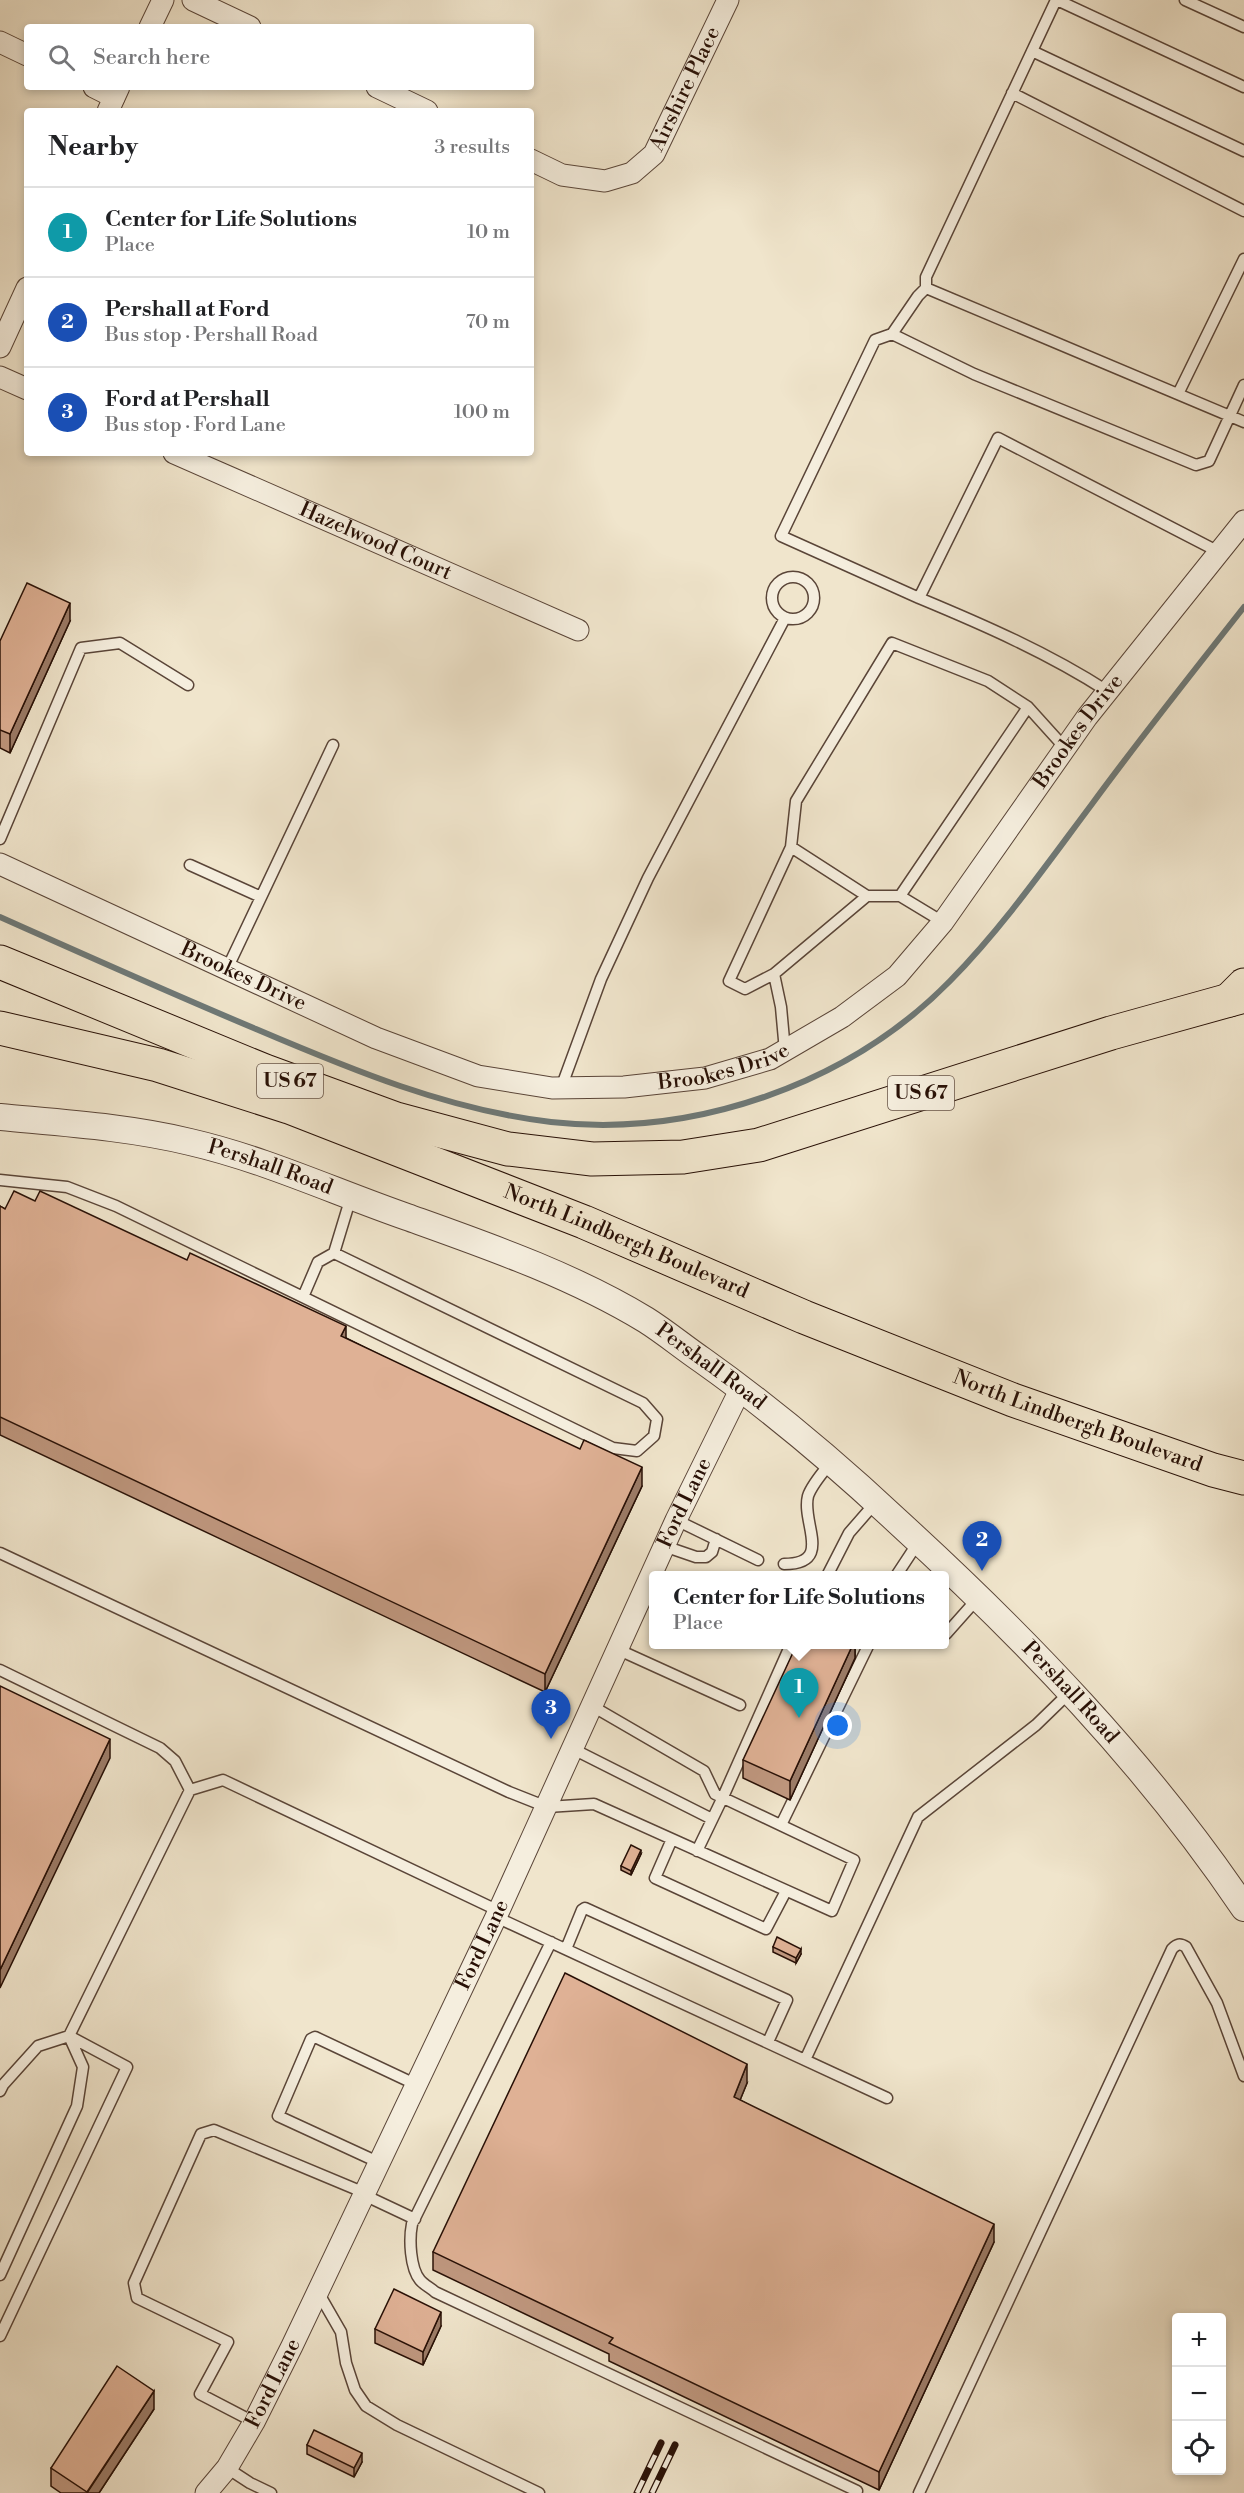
<!DOCTYPE html>
<html lang="en">
<head>
<meta charset="utf-8">
<style>
	:root { --surface:#fff; --page:#f2f2f2; --text:#202124; --muted:#757577; --line:#e0e0e0; --accent:#7c3aed }
	body { margin:0; font-family:"Libre Bodoni",serif; background:var(--page); color:var(--text) }
	.controls { position:absolute; right:18px; bottom:18px; display:grid; overflow:hidden; border-radius:6px; box-shadow:0 3px 9px #0003 }
	.controls button { width:54px; height:54px; display:grid; place-items:center; padding:0; border:0; border-bottom:2px solid var(--line); background:var(--surface); color:var(--text); font:30px sans-serif }
	.you { position:absolute; left:838px; top:1726px; width:21px; height:21px; margin:-15px; border:4px solid #fff; border-radius:50%; background:#1a73e8; box-shadow:0 0 0 9px #1a73e833 }
	.badge { display:grid; place-items:center; width:39px; height:39px; border-radius:50%; background:var(--accent); color:#fff; font-size:20px; font-weight:700 }
	.pin { position:absolute; translate:-50% -50px; filter:drop-shadow(0 2px 3px #0008) }
	.pin::after { content:''; position:absolute; top:32px; width:21px; height:18px; background:inherit; clip-path:polygon(0 0,100% 0,50% 100%) }
	.popup { position:absolute; left:649px; top:1571px; width:300px; height:78px; box-sizing:border-box; display:grid; place-content:center; border-radius:6px; background:var(--surface); filter:drop-shadow(0 2px 4px #0005); font-size:20px; white-space:nowrap; color:var(--muted) }
	.popup b { font-size:22px; color:var(--text) }
	.popup::after { content:''; position:absolute; left:50%; top:100%; margin-left:-12px; border:12px solid transparent; border-top-color:var(--surface) }
	.list { margin:0; padding:0; list-style:none }
	h2 { display:flex; justify-content:space-between; align-items:center; height:78px; margin:0; padding:0 24px; font-size:26px }
	h2 small { font-size:20px; font-weight:400; color:var(--muted) }
	.list li { display:grid; grid-template-columns:39px 1fr auto; gap:18px; align-items:center; box-sizing:border-box; height:90px; padding:0 24px; border-top:2px solid var(--line) }
	.list b { display:block; font-size:22px; white-space:nowrap }
	.list p { margin:0; font-size:20px; white-space:nowrap; color:var(--muted) }
	.list em { font-size:20px; font-style:normal; color:var(--muted) }
	.icon { flex:none; width:33px; height:33px; fill:none; stroke:currentColor; stroke-width:2; stroke-linecap:round; stroke-linejoin:round }
	.map { position:relative; flex:none; width:1244px; height:2493px; overflow:hidden }
	.search { position:absolute; background:var(--surface); box-shadow:0 3px 9px #0003; left:24px; top:24px; width:510px; height:66px; display:flex; align-items:center; gap:15px; box-sizing:border-box; padding:0 21px; border-radius:6px; color:var(--muted); font-size:22px }
	.panel { position:absolute; background:var(--surface); box-shadow:0 3px 9px #0003; left:24px; top:108px; width:510px; height:348px; border-radius:6px }
	.map>svg:first-child { display:block }
	.lines { fill:none; stroke-linecap:round; stroke-linejoin:round }
	.stream { stroke:#6e7876; stroke-width:6 }
	.service-casing { stroke:#5a4538; stroke-width:13 }
	.minor-casing { stroke:#5a4538; stroke-width:23 }
	.tertiary-casing { stroke:#5a4538; stroke-width:28 }
	.trunk-casing { stroke:#281006; stroke-width:35 }
	.motorway-casing { stroke:#281006; stroke-width:35 }
	.service { stroke:#f5eede; stroke-width:10 }
	.minor { stroke:#f5eede; stroke-width:21 }
	.tertiary { stroke:#f5eede; stroke-width:26 }
	.trunk { stroke:#f0e5cc; stroke-width:33 }
	.motorway { stroke:#f0e5cc; stroke-width:33 }
	.rail-casing { stroke:#281006; stroke-width:7 }
	.rail { stroke:#f5eede; stroke-width:4.5; stroke-dasharray:14; stroke-linecap:butt }
	.wall { fill:#c09880; stroke:#281006; stroke-width:1.5 }
	.shaded-wall { fill:#9c7c68; stroke:#281006; stroke-width:1.5 }
	.building { fill:#dfb195; stroke:#281006; stroke-width:1.5 }
	.labels { text-anchor:middle; dominant-baseline:central; stroke-width:6; stroke-linejoin:round; paint-order:stroke }
	.shield { fill:#f5eede; stroke:#665347; stroke-width:1.5 }
	.shield-label { font-size:20px; font-weight:bold; fill:#281006 }
	.street-label { font-size:21px; fill:#281006; stroke:#f5eede }
</style>
</head>
<body>
<div class="map">
<svg width="1244" height="2493" viewBox="0 0 1244 2493">
	<rect width="100%" height="100%" fill="#f0e5cc"/>
	<filter id="stains"><feTurbulence type="fractalNoise" baseFrequency=".00333" numOctaves="4"/><feColorMatrix values="0 0 0 0 .2 0 0 0 0 .09 0 0 0 0 .02 0 0 0 .5 -.17"/></filter>
	<radialGradient id="worn" r=".72"><stop offset=".6" stop-color="#630" stop-opacity="0"/><stop offset="1" stop-color="#630" stop-opacity=".3"/></radialGradient>
	<g class="lines">
		<path class="stream" d="M 0,917 C 85,955 170,993 256,1029 C 350,1069 448,1110 551,1122 C 695,1138 849,1084 950,981 C 1003,927 1047,864 1092,804 C 1141,737 1193,672 1244,607"/>
		<defs>
			<path id="service" d="M 1056,0 L 926,277 L 926,288 L 1244,422
				M 1057,0 L 1244,87
				M 1185,0 L 1244,27
				M 1032,51 L 1244,151
				M 1012,93 L 1244,211
				M 926,288 L 918,296 L 892,334 L 974,374 L 1196,465 L 1209,461 L 1244,385
				M 892,334 L 875,340 L 781,536 L 919,598
				M 1178,394 L 1244,259
				M772 598a21 21 0 1 1 42 0a21 21 0 1 1-42 0Z
				M 1107,691 C 1048,653 984,625 919,598 L 998,438 L 1219,552
				M 0,839 L 81,648 L 120,643 L 188,685
				M 791,847 L 796,801 L 892,643 L 988,681 L 1028,707 L 1065,748
				M 190,865 L 261,897
				M 943,922 L 900,896 L 1028,707
				M 227,969 L 333,745
				M 774,974 L 745,989 L 729,981 L 791,847 L 867,896
				M 785,1051 L 781,1007 L 774,974 L 867,896 L 900,896
				M 561,1088 L 601,979 L 648,878 L 785,618
				M 0,1180 L 67,1187 L 116,1206 L 613,1448 L 637,1451 L 654,1436 L 657,1419 L 643,1403 L 334,1253 L 318,1262 L 303,1297
				M 334,1253 L 351,1197
				M 676,1520 L 758,1560
				M 664,1546 L 696,1557 L 706,1557 L 712,1552 L 716,1539
				M 0,1553 L 509,1792 L 547,1807 L 594,1804 L 832,1911 L 854,1860 L 715,1794 L 704,1771 L 592,1706
				M 784,1564 C 834,1564 801,1523 808,1496 C 812,1484 824,1471 832,1461
				M 827,1576 L 849,1533 L 876,1502
				M 896,1576 L 919,1541
				M 946,1634 L 978,1598
				M 619,1650 L 740,1705
				M 0,1670 L 160,1748 L 175,1761 L 190,1790
				M 573,1749 L 712,1819
				M 781,1825 L 869,1644
				M 672,1839 L 655,1878 L 766,1929 L 786,1891
				M 697,1851 L 723,1797 L 791,1644
				M 496,1917 L 887,2098
				M 551,1942 L 412,2224 C 409,2239 410,2268 420,2280 C 424,2285 431,2288 435,2292 L 857,2491
				M 566,1949 L 582,1910 L 585,1908 L 787,2000 L 768,2042
				M 805,2060 L 918,1817 L 1036,1725 L 1070,1692
				M 0,2091 L 3,2085 L 38,2046 L 69,2036 L 127,2067 L 0,2336
				M 380,2163 L 278,2116 L 311,2039 L 315,2037 L 417,2085
				M 364,2195 L 415,2219
				M 0,2275 L 77,2106 L 83,2067 L 69,2036 L 190,1790 L 223,1780 L 499,1911
				M 318,2292 L 341,2332 L 346,2363 L 355,2390 L 366,2406 L 397,2425 L 539,2493
				M 254,2422 L 200,2394 L 228,2342 L 137,2298 L 134,2283 L 201,2134 L 214,2130 L 365,2193
				M 227,2468 L 250,2483 L 271,2493
				M 919,2493 L 1172,1949 C 1177,1944 1180,1943 1186,1947 L 1217,2003 L 1244,2076"/>
			<g id="minor">
				<path d="M 193,0 L 250,27"/>
				<path d="M 150,27 L 163,0"/>
				<path d="M 0,42 L 27,55"/>
				<path d="M 94,87 L 114,97"/>
				<path d="M 377,87 L 427,111"/>
				<path d="M 108,111 L 119,87"/>
				<path id="s1" d="M 531,160 L 562,175 L 605,181 L 632,173 L 654,154 L 728,0"/>
				<path d="M 0,347 L 27,288"/>
				<path d="M 0,377 L 27,389"/>
				<path id="s2" d="M 174,453 L 578,630"/>
				<path id="s3" d="M 0,864 L 376,1038 L 478,1076 L 552,1088 L 624,1087 L 705,1078 L 770,1059 L 842,1017 L 897,976 L 943,922 L 1087,717 L 1244,521"/>
				<path id="s4" d="M 206,2493 L 227,2468 L 254,2422 L 292,2346 L 496,1917 L 676,1520 L 741,1388"/>
			</g>
			<g id="tertiary">
				<path id="s5" d="M 0,1117 C 63,1123 128,1127 190,1142 C 264,1159 335,1192 407,1217 C 488,1246 572,1275 646,1320 C 665,1332 683,1347 702,1360 C 771,1409 835,1463 897,1521 C 1024,1637 1147,1764 1244,1908"/>
			</g>
			<g id="trunk">
				<path d="M 0,962 L 265,1071 L 396,1119 L 508,1149 L 592,1159 L 683,1157 L 759,1145 L 1111,1033 L 1244,996"/>
				<path id="s6" d="M 0,1028 L 158,1065 L 289,1107 L 584,1222 L 804,1317 L 1013,1400 L 1213,1470 L 1244,1478"/>
			</g>
			<path id="motorway" d="M 1229,1000 L 1244,985"/>
		</defs>
		<use href="#service" class="service-casing"/>
		<use href="#minor" class="minor-casing"/>
		<use href="#tertiary" class="tertiary-casing"/>
		<use href="#trunk" class="trunk-casing"/>
		<use href="#motorway" class="motorway-casing"/>
		<use href="#service" class="service"/>
		<use href="#minor" class="minor"/>
		<use href="#tertiary" class="tertiary"/>
		<use href="#trunk" class="trunk"/>
		<use href="#motorway" class="motorway"/>
		<defs>
			<path id="rail" d="M 637,2493 L 661,2443
				M 652,2493 L 675,2445"/>
		</defs>
		<use href="#rail" class="rail-casing"/>
		<use href="#rail" class="rail"/>
	</g>
	<path class="wall" d="M 70,621 L 10,753 L 0,748 L 0,641 Z
		M 35,1201 L 346,1338 L 642,1486 L 545,1692 L 0,1435 L 0,1206 L 5,1209 Z
		M 855,1644 L 855,1658 L 790,1800 L 743,1778 L 743,1760 Z
		M 641,1854 L 631,1875 L 621,1870 L 621,1866 Z
		M 773,1947 L 801,1954 L 796,1963 L 773,1952 Z
		M 747,2083 L 740,2100 L 994,2242 L 879,2490 L 609,2361 L 609,2354 L 433,2270 L 433,2252 Z
		M 441,2326 L 423,2365 L 375,2343 L 375,2329 Z
		M 154,2409 L 99,2493 L 61,2493 L 51,2486 L 51,2468 Z
		M 307,2445 L 362,2462 L 354,2477 L 307,2454 Z"/>
	<path class="shaded-wall" d="M 70,603 L 70,621 L 10,753 L 10,734 Z
		M 346,1326 L 346,1344 L 341,1336 Z
		M 642,1467 L 642,1486 L 545,1692 L 545,1674 Z
		M 853,1644 L 855,1644 L 855,1658 L 790,1800 L 790,1781 Z
		M 110,1739 L 110,1758 L 0,1988 L 0,1970 Z
		M 641,1850 L 641,1854 L 631,1875 L 631,1871 Z
		M 801,1949 L 801,1954 L 796,1963 L 796,1958 Z
		M 747,2064 L 747,2083 L 734,2115 L 734,2097 Z
		M 994,2224 L 994,2242 L 879,2490 L 879,2472 Z
		M 441,2312 L 441,2326 L 423,2365 L 423,2352 Z
		M 154,2391 L 154,2409 L 99,2493 L 87,2493 Z
		M 362,2453 L 362,2462 L 354,2477 L 354,2468 Z"/>
	<path class="building" d="M 27,583 L 70,603 L 10,734 L 0,730 L 0,641 Z
		M 14,1191 L 35,1201 L 40,1191 L 187,1260 L 190,1253 L 346,1326 L 341,1336 L 580,1449 L 584,1440 L 642,1467 L 545,1674 L 0,1417 L 0,1206 L 5,1209 Z
		M 797,1644 L 853,1644 L 790,1781 L 743,1760 Z
		M 0,1686 L 110,1739 L 0,1970 Z
		M 631,1845 L 641,1850 L 631,1871 L 621,1866 Z
		M 777,1937 L 801,1949 L 796,1958 L 773,1947 Z
		M 565,1973 L 747,2064 L 734,2097 L 994,2224 L 879,2472 L 609,2343 L 613,2338 L 433,2252 Z
		M 394,2289 L 441,2312 L 423,2352 L 375,2329 Z
		M 117,2366 L 154,2391 L 87,2492 L 51,2468 Z
		M 314,2430 L 362,2453 L 354,2468 L 307,2445 Z"/>
	<g class="labels">
		<g class="shield">
			<rect x="257" y="1064" width="66" height="34" rx="4.5"/>
			<rect x="888" y="1076" width="66" height="34" rx="4.5"/>
		</g>
		<g class="shield-label">
			<text x="290" y="1081">US 67</text>
			<text x="921" y="1093">US 67</text>
		</g>
		<g class="street-label">
			<text stroke="none"><textPath href="#s1" startOffset="207">Airshire Place</textPath></text>
			<text stroke="none"><textPath href="#s2" startOffset="220">Hazelwood Court</textPath></text>
			<text stroke="none"><textPath href="#s3" startOffset="1276">Brookes Drive</textPath></text>
			<text stroke="none"><textPath href="#s3" startOffset="268">Brookes Drive</textPath></text>
			<text stroke="none"><textPath href="#s3" startOffset="772">Brookes Drive</textPath></text>
			<text stroke="none"><textPath href="#s5" startOffset="276">Pershall Road</textPath></text>
			<text stroke="none"><textPath href="#s6" startOffset="663">North Lindbergh Boulevard</textPath></text>
			<text stroke="none"><textPath href="#s5" startOffset="762">Pershall Road</textPath></text>
			<text stroke="none"><textPath href="#s6" startOffset="1149">North Lindbergh Boulevard</textPath></text>
			<text stroke="none"><textPath href="#s4" startOffset="1101">Ford Lane</textPath></text>
			<text stroke="none"><textPath href="#s5" startOffset="1248">Pershall Road</textPath></text>
			<text stroke="none"><textPath href="#s4" startOffset="615">Ford Lane</textPath></text>
			<text stroke="none"><textPath href="#s4" startOffset="129">Ford Lane</textPath></text>
		</g>
	</g>
	<rect width="100%" height="100%" filter="url(#stains)"/>
	<rect width="100%" height="100%" fill="url(#worn)"/>
</svg>
<div class="controls">
<button>+</button>
<button>−</button>
<button><svg class="icon" aria-label="locate" viewBox="0 0 24 24"><circle cx="12" cy="12" r="6"/><path d="M12 2v4M12 18v4M2 12h4M18 12h4"/></svg></button>
</div>
<div class="you"></div>
<div class="pin badge" style="left:799px;top:1718px;background:#0f9aa8">1</div>
<div class="popup"><b>Center for Life Solutions</b>Place</div>
<div class="pin badge" style="left:982px;top:1571px;background:#1a4fb4">2</div>
<div class="pin badge" style="left:551px;top:1739px;background:#1a4fb4">3</div>
<div class="search"><svg class="icon" aria-label="search" viewBox="0 0 24 24"><circle cx="10" cy="10" r="6"/><path d="M15 15l6 6"/></svg>Search here</div>
<section class="panel">
<h2>Nearby<small>3 results</small></h2>
<ul class="list">
<li><span class="badge" style="background:#0f9aa8">1</span><div><b>Center for Life Solutions</b><p>Place</p></div><em>10 m</em></li>
<li><span class="badge" style="background:#1a4fb4">2</span><div><b>Pershall at Ford</b><p>Bus stop · Pershall Road</p></div><em>70 m</em></li>
<li><span class="badge" style="background:#1a4fb4">3</span><div><b>Ford at Pershall</b><p>Bus stop · Ford Lane</p></div><em>100 m</em></li>
</ul>
</section>
</div>
</body>
</html>
